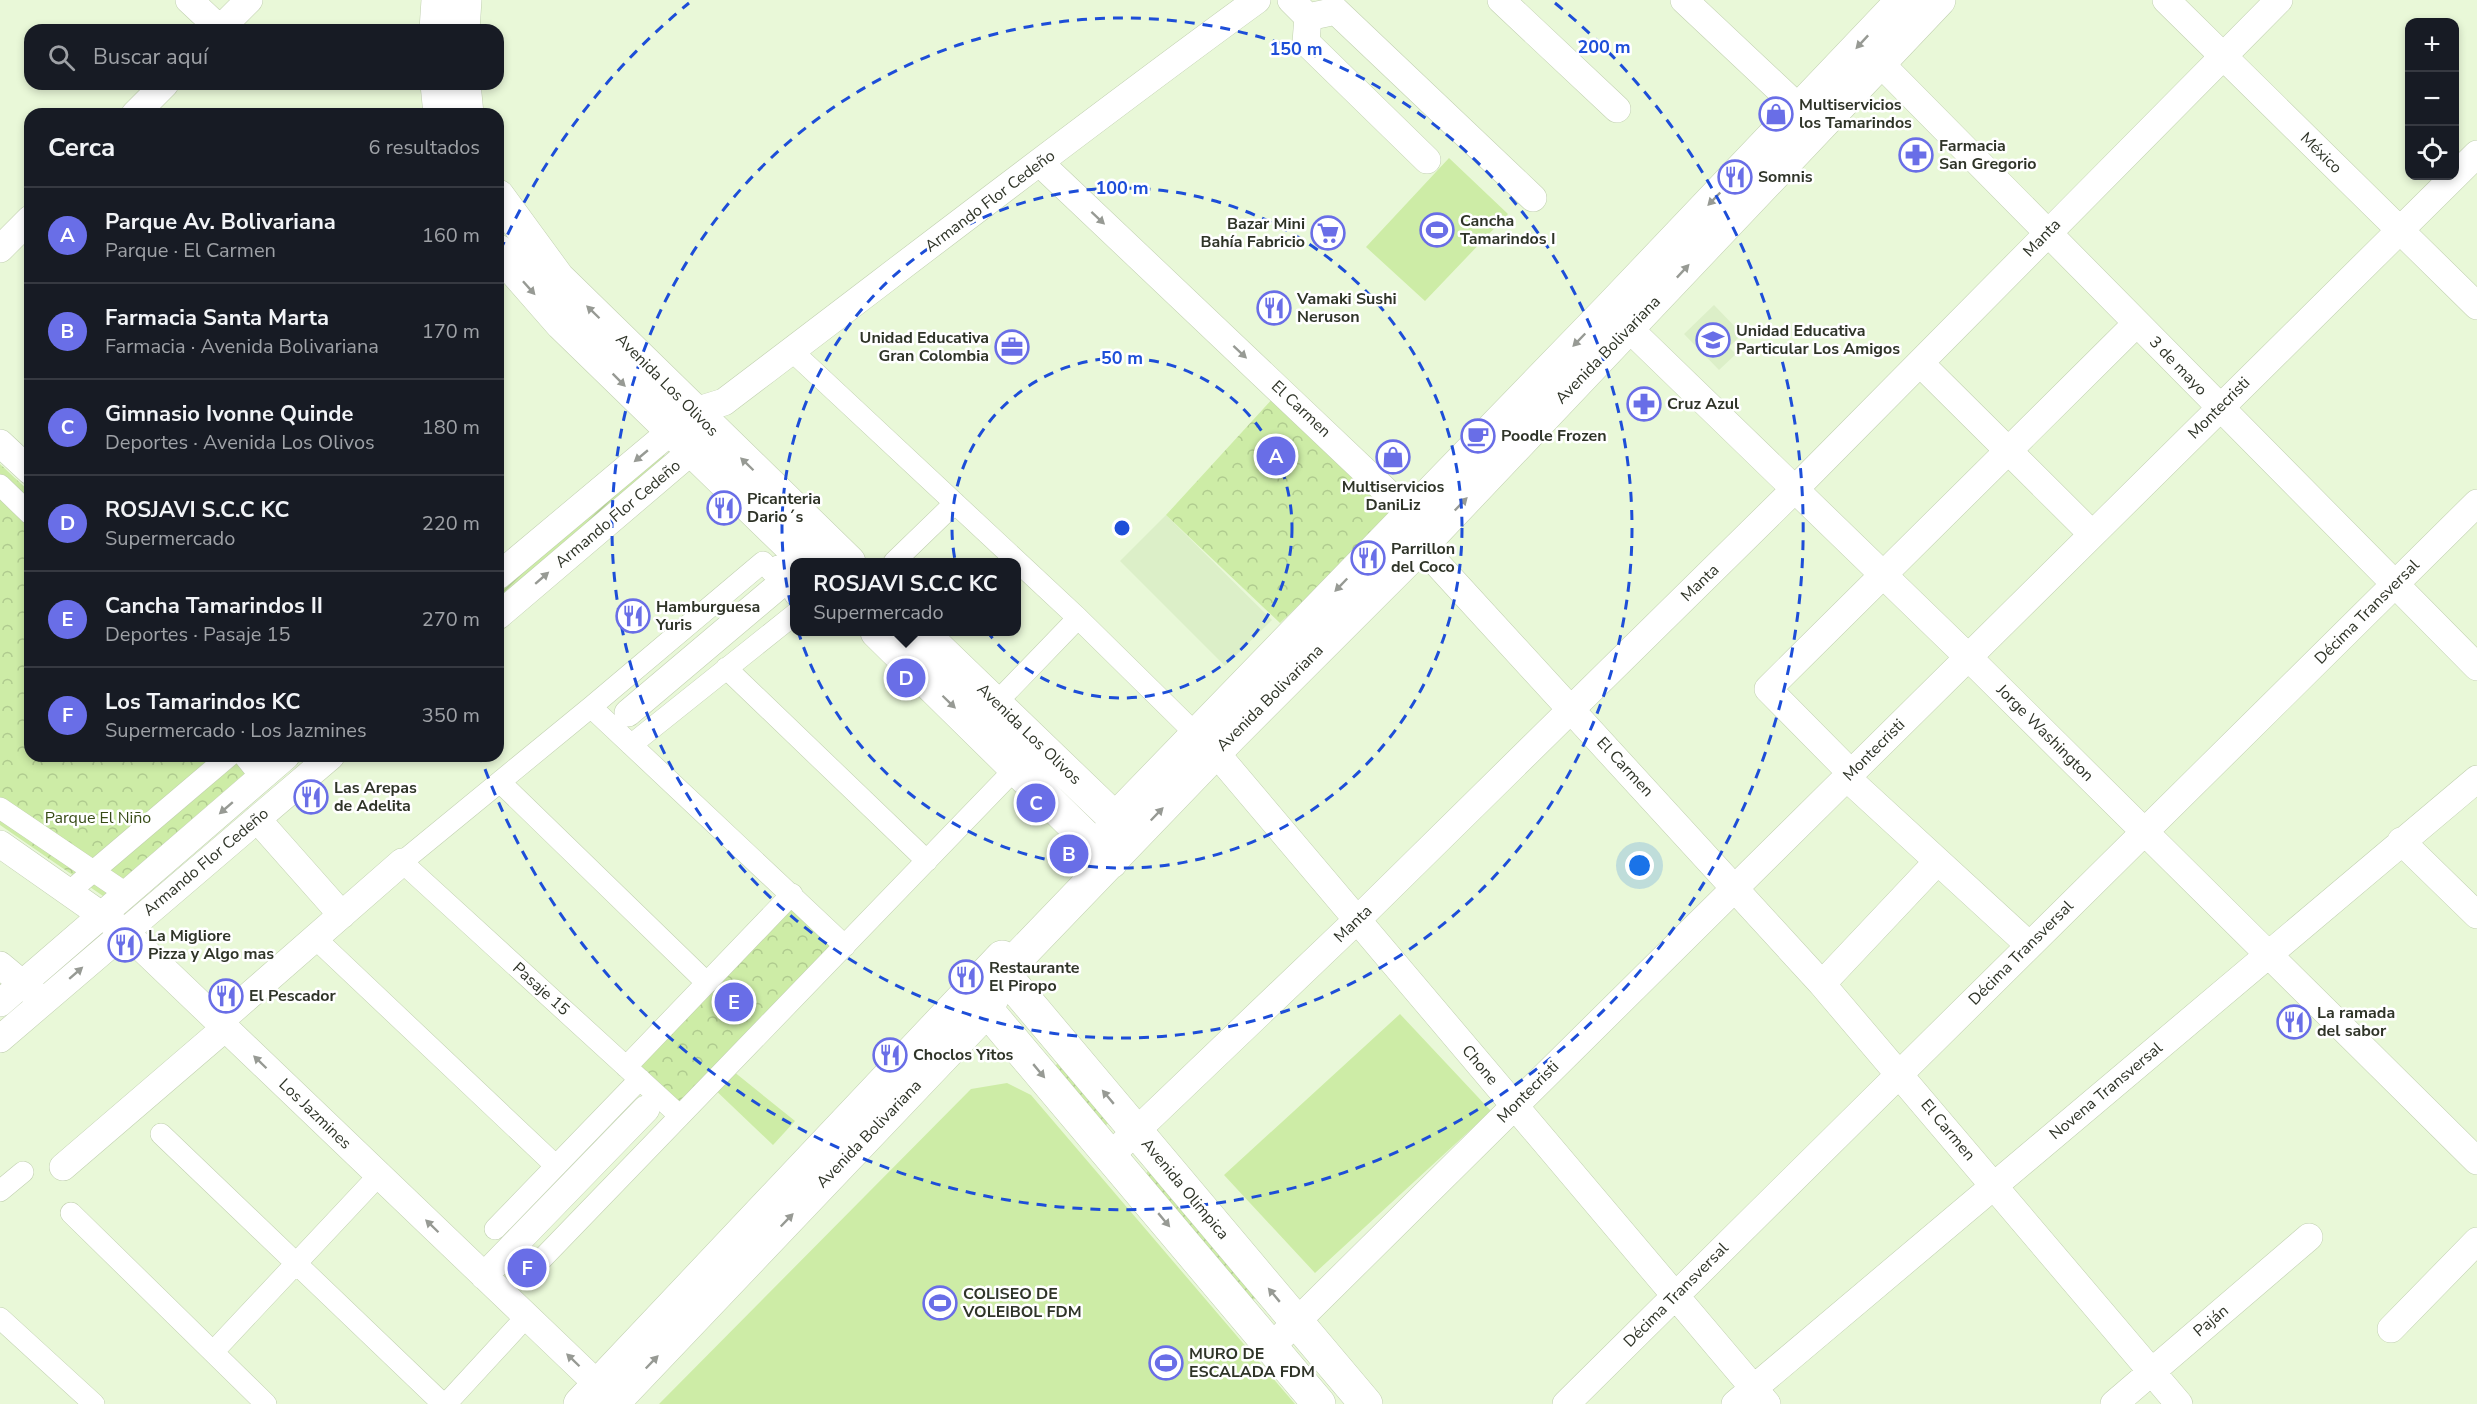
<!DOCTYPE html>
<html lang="es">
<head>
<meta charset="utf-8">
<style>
	:root { --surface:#171b24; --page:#242831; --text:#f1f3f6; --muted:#9ea1a6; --line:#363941; --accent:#696ee7 }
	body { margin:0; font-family:"Nunito Sans",sans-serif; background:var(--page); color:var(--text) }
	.controls { position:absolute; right:18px; top:18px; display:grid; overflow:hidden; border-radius:12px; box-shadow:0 3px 9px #0003 }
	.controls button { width:54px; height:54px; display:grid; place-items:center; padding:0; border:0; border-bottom:2px solid var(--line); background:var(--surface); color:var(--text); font:30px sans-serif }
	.you { position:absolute; left:1640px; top:866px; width:21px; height:21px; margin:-15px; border:4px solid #fff; border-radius:50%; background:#1a73e8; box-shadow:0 0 0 9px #1a73e833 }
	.badge { display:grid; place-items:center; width:39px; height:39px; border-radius:50%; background:var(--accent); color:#fff; font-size:20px; font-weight:700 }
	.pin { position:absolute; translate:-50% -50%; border:3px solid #fff; box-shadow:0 2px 6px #0006 }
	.popup { position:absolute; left:790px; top:558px; width:231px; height:78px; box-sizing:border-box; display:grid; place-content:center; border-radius:12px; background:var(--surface); filter:drop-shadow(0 2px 4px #0005); font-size:20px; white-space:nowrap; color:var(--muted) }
	.popup b { font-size:22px; color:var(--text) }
	.popup::after { content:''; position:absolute; left:50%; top:100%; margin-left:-12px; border:12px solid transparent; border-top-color:var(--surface) }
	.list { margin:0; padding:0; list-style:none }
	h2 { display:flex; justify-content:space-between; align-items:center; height:78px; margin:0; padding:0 24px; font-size:26px }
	h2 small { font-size:20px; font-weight:400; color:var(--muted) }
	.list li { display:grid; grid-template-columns:39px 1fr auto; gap:18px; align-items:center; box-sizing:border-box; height:96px; padding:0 24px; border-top:2px solid var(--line) }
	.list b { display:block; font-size:22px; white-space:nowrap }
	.list p { margin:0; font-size:20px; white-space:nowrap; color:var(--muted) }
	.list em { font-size:20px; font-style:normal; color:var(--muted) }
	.icon { flex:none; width:33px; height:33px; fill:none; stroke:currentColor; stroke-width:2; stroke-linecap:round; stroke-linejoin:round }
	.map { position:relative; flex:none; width:2477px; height:1404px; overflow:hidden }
	.search { position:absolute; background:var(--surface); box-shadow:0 3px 9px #0003; left:24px; top:24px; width:480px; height:66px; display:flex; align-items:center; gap:15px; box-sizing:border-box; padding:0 21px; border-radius:18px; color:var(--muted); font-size:22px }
	.panel { position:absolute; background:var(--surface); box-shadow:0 3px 9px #0003; left:24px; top:108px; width:480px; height:654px; border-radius:18px }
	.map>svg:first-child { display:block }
	.built { fill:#dcefc8 }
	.grass { fill:#cdeca6 }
	.park { fill:url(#park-crowns) }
	.garden { fill:url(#garden-furrows) }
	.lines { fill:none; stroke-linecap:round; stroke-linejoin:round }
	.pedestrian-casing { stroke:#c1d0b0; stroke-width:22 }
	.minor-casing { stroke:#c1d0b0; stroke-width:28 }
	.tertiary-casing { stroke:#c1d0b0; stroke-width:34 }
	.pedestrian { stroke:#fff; stroke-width:21 }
	.minor { stroke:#fff; stroke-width:27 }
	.tertiary { stroke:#fff; stroke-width:33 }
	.oneway { fill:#979a94 }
	.ring { fill:none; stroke:#1d4ed8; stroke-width:3; stroke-dasharray:10 8 }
	.labels { text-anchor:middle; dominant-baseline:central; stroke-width:5; stroke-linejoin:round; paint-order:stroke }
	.poi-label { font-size:16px; font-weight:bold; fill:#2f3428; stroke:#fff; text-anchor:start }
	.street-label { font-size:16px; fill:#2f3428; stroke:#fff }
	.park-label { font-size:16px; fill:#374c16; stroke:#fff }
	.centre { fill:#1d4ed8; stroke:#fff; stroke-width:3 }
	.ring-label { font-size:18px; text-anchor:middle; font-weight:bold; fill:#1d4ed8; stroke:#fff; stroke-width:5; stroke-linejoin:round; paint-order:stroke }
</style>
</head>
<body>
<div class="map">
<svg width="2477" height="1404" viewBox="0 0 2477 1404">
	<defs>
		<pattern id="park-crowns" width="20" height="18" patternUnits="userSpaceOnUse" patternTransform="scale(1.5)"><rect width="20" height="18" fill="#cdeca6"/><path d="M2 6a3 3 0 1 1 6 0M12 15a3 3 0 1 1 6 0" fill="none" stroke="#b0cb8f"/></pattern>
		<pattern id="garden-furrows" width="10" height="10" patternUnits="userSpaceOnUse" patternTransform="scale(1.5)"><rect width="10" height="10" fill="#cdeca6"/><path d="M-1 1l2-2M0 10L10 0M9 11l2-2" fill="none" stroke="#b0cb8f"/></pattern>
	</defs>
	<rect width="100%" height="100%" fill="#e9f8d8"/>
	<path class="built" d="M 1714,305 L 1742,334 L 1729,347 L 1736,354 L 1719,370 L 1684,334 Z
		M 1166,515 L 1272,620 L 1225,666 L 1120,561 Z"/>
	<path class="grass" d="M 1449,158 L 1508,214 L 1425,301 L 1366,247 Z
		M 1400,1014 L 1491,1111 L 1315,1273 L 1224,1175 Z
		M 728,1067 L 795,1121 L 773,1145 L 710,1085 Z
		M 1007,1083 L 1031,1095 L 1295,1404 L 659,1404 L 971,1089 Z"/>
	<path class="park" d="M 1275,396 L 1391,516 L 1280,623 L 1166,515 Z
		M 0,464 L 30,492 L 30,756 L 265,756 L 103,896 L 0,825 Z
		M 792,894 L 845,946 L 680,1116 L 626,1067 Z"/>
	<path class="garden" d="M 662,453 L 666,457 L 498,604 L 498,589 Z
		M 1060,1061 L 1110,1122 L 1106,1125 L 1102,1125 L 1055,1070 L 1056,1065 Z
		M 1151,1168 L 1260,1297 L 1252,1300 L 1146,1176 L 1147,1172 Z"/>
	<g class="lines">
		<defs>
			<path id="pedestrian" d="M 792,351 L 1078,618 L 1205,743
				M 0,485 L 30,514
				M 894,562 L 955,503
				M 795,594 L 795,595
				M 726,668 L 927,861
				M 996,703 L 1078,618
				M 591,707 L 845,946
				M 631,745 L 795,614
				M 244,756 L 261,777
				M 500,782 L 707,983
				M 0,808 L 127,894
				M 69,892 L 229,756
				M 315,938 L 556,1166
				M 626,1067 L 792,894
				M 680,1116 L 402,862 L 591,707 L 763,562 L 772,572 L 778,566
				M 161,1134 L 443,1404
				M 0,1191 L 23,1172
				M 71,1213 L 266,1404
				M 495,1229 L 640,1079
				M 538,1263 L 1016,768
				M 0,1318 L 94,1404
				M 213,1352 L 379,1175
				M 446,1404 L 527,1316"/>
			<path id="minor" d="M 189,0 L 220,29
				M 1291,0 L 1308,17 L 1336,11 L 1533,198
				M 1501,0 L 1617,109
				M 1684,0 L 1800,109
				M 2166,0 L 2477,306
				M 1308,17 L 1306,42 L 1427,160
				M 219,30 L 249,0
				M 1880,63 L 2477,667
				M 135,114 L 165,84
				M 1040,163 L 1410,514 L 1421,546 L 1822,984 L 2179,1404
				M 0,249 L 30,219
				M 1614,314 L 1968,657 L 2477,1161
				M 1920,363 L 2092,534
				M 0,443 L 30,471
				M 498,576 L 695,411 L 724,402 C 901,268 1077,131 1257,0
				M 498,616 L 707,438
				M 628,713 L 795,572
				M 1216,753 L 1767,1404
				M 257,819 L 342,915
				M 2401,841 L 2477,915
				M 0,844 L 124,931 L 612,1398
				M 2029,945 L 1846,777 L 1851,773 L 1768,689 L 2137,323
				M 0,965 L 36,995
				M 1822,984 L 1937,862
				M 0,1003 L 286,756
				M 0,1039 L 331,756
				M 1110,1156 L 1357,920 L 1795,489 L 2279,0
				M 63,1167 L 225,1028 L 219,1022 L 402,862
				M 484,1276 L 646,1109
				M 2391,1329 L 2477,1241
				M 1271,1347 L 2477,154
				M 1566,1404 L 2477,503
				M 1735,1404 L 2477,779
				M 2114,1404 L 2309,1237"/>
			<path id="tertiary" d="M 436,30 L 438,0
				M 463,30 L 465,0
				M 437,84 L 440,114
				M 464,84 L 467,114
				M 498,196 L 558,278 L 849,562
				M 498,251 L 562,324 L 807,562
				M 877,632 L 1111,862
				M 921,632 L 1131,834
				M 1086,866 L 1101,851 L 1116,818 L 1609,309 L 1903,0
				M 1003,973 L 1366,1404
				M 987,1010 L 1319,1404
				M 580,1404 L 1002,957
				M 612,1404 L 987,1010 L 1003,973 L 1231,736 L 1421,546 L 1939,0"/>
		</defs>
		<use href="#pedestrian" class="pedestrian-casing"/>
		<use href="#minor" class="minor-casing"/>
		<use href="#tertiary" class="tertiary-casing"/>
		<use href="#pedestrian" class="pedestrian"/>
		<use href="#minor" class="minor"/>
		<use href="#tertiary" class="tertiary"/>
	</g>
	<defs><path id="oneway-solid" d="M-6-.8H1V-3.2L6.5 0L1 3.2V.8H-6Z" transform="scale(1.5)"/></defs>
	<g class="oneway">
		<use href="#oneway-solid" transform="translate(1862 42) rotate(133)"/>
		<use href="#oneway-solid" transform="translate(1714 199) rotate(134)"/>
		<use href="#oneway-solid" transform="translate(1098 218) rotate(43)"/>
		<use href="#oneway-solid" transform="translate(1683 271) rotate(-47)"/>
		<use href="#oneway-solid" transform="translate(529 288) rotate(48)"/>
		<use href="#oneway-solid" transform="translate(593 312) rotate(-136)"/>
		<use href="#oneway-solid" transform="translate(1579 340) rotate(134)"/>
		<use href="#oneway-solid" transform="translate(1240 352) rotate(43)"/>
		<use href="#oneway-solid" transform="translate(619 380) rotate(45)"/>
		<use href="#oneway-solid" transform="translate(641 456) rotate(140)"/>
		<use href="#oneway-solid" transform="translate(747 464) rotate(-136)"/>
		<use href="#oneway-solid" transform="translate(1461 504) rotate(-46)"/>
		<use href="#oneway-solid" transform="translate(542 578) rotate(-41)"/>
		<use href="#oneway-solid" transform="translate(1341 585) rotate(134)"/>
		<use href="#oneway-solid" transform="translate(949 702) rotate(44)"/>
		<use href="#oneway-solid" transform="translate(226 808) rotate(139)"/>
		<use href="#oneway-solid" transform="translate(1157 814) rotate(-46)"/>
		<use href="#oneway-solid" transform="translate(76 973) rotate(-41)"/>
		<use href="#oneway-solid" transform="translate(260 1062) rotate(-136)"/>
		<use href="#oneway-solid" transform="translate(1039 1071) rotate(50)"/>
		<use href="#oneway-solid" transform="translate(1108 1097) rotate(-130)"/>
		<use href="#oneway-solid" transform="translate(787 1220) rotate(-46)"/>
		<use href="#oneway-solid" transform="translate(1164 1220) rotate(50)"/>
		<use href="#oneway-solid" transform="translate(432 1226) rotate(-136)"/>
		<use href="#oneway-solid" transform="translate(1274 1295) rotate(-130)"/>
		<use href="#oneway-solid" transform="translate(573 1360) rotate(-136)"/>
		<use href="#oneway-solid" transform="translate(652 1362) rotate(-46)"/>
	</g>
	<g class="ring">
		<circle cx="1122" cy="528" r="170"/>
		<circle cx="1122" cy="528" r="340"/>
		<circle cx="1122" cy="528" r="510"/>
		<path d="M500 251A681 681 0 0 1 689 3M1555 3A681 681 0 1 1 482 761"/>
	</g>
	<defs>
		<symbol id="shop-ring" viewBox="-11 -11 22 22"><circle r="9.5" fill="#fff" stroke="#696ee7" stroke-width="1.5"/><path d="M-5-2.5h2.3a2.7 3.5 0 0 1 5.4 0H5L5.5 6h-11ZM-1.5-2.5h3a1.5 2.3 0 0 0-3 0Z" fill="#696ee7"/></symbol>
		<symbol id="pharmacy-ring" viewBox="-11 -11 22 22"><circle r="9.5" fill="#fff" stroke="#696ee7" stroke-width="1.5"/><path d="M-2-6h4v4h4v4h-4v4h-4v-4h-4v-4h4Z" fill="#696ee7"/></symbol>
		<symbol id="restaurant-ring" viewBox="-11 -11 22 22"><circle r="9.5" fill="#fff" stroke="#696ee7" stroke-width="1.5"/><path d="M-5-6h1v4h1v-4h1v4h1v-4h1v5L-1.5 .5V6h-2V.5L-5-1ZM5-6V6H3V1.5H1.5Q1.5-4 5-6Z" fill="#696ee7"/></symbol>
		<symbol id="stadium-ring" viewBox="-11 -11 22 22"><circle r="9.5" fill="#fff" stroke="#696ee7" stroke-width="1.5"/><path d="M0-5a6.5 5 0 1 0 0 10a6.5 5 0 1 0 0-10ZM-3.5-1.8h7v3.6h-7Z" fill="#696ee7"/></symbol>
		<symbol id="supermarket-ring" viewBox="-11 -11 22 22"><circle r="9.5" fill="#fff" stroke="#696ee7" stroke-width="1.5"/><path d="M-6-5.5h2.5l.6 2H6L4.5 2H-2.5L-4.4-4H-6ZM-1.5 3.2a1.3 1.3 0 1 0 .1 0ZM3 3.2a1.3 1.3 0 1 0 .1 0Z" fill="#696ee7"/></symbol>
		<symbol id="school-ring" viewBox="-11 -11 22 22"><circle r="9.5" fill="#fff" stroke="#696ee7" stroke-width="1.5"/><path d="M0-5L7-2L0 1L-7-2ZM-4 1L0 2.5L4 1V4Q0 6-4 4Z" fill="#696ee7"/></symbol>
		<symbol id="office-ring" viewBox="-11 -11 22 22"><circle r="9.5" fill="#fff" stroke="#696ee7" stroke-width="1.5"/><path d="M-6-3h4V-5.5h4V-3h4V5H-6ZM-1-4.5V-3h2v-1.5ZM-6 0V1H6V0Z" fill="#696ee7"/></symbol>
		<symbol id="cafe-ring" viewBox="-11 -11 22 22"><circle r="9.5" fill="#fff" stroke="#696ee7" stroke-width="1.5"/><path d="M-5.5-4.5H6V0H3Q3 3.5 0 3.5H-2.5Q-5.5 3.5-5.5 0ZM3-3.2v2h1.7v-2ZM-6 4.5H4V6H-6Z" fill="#696ee7"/></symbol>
	</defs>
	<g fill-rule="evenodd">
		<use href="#shop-ring" x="1757" y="95" width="38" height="38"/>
		<use href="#pharmacy-ring" x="1897" y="136" width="38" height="38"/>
		<use href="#restaurant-ring" x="1716" y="158" width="38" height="38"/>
		<use href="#stadium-ring" x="1418" y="211" width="38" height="38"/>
		<use href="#supermarket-ring" x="1309" y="214" width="38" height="38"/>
		<use href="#restaurant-ring" x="1255" y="289" width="38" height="38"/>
		<use href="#school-ring" x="1694" y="321" width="38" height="38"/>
		<use href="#office-ring" x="993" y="328" width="38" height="38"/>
		<use href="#pharmacy-ring" x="1625" y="385" width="38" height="38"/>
		<use href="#cafe-ring" x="1459" y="417" width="38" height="38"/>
		<use href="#shop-ring" x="1374" y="438" width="38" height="38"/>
		<use href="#restaurant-ring" x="705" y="489" width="38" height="38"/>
		<use href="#restaurant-ring" x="1349" y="539" width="38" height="38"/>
		<use href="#restaurant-ring" x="614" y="597" width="38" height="38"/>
		<use href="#restaurant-ring" x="292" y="778" width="38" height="38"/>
		<use href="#restaurant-ring" x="106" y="926" width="38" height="38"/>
		<use href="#restaurant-ring" x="947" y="958" width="38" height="38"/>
		<use href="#restaurant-ring" x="207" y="977" width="38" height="38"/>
		<use href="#restaurant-ring" x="2275" y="1003" width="38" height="38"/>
		<use href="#restaurant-ring" x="871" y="1036" width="38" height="38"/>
		<use href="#stadium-ring" x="921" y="1284" width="38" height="38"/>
		<use href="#stadium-ring" x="1147" y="1344" width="38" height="38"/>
	</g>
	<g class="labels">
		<g class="poi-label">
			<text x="1799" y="105">Multiservicios<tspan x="1799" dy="18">los Tamarindos</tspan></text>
			<text x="1939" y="146">Farmacia<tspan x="1939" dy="18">San Gregorio</tspan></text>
			<text x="1758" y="177">Somnis</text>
			<text x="1460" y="221">Cancha<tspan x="1460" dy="18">Tamarindos I</tspan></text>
			<text x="1305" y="224" text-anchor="end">Bazar Mini<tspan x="1305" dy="18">Bahía Fabricio</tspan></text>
			<text x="1297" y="299">Vamaki Sushi<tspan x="1297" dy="18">Neruson</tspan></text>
			<text x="1736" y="331">Unidad Educativa<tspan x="1736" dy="18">Particular Los Amigos</tspan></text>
			<text x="989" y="338" text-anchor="end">Unidad Educativa<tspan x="989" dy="18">Gran Colombia</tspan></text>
			<text x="1667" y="404">Cruz Azul</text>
			<text x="1501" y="436">Poodle Frozen</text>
			<text x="1393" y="487" text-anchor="middle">Multiservicios<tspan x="1393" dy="18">DaniLiz</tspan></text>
			<text x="747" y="499">Picanteria<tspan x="747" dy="18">Dario´s</tspan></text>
			<text x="1391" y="549">Parrillon<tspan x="1391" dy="18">del Coco</tspan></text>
			<text x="656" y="607">Hamburguesa<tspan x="656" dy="18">Yuris</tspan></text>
			<text x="334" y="788">Las Arepas<tspan x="334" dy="18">de Adelita</tspan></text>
			<text x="148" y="936">La Migliore<tspan x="148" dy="18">Pizza y Algo mas</tspan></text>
			<text x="989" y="968">Restaurante<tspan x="989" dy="18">El Piropo</tspan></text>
			<text x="249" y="996">El Pescador</text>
			<text x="2317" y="1013">La ramada<tspan x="2317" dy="18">del sabor</tspan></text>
			<text x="913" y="1055">Choclos Yitos</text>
			<text x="963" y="1294">COLISEO DE<tspan x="963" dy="18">VOLEIBOL FDM</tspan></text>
			<text x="1189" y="1354">MURO DE<tspan x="1189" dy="18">ESCALADA FDM</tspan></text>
		</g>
		<g class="street-label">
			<text transform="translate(2321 153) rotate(44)">México</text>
			<text transform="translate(990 201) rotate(-37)">Armando Flor Cedeño</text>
			<text transform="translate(2042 238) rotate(-46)">Manta</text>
			<text transform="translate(1608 350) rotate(-46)">Avenida Bolivariana</text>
			<text transform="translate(2178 366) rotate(46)">3 de mayo</text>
			<text transform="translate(667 385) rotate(45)">Avenida Los Olivos</text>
			<text transform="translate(2219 408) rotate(-45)">Montecristi</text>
			<text transform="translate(1301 409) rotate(43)">El Carmen</text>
			<text transform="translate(618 514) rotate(-40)">Armando Flor Cedeño</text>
			<text transform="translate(1700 583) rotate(-44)">Manta</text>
			<text transform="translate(2367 612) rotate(-45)">Décima Transversal</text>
			<text transform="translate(1270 698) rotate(-45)">Avenida Bolivariana</text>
			<text transform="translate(2045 733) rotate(45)">Jorge Washington</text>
			<text transform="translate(1029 734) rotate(44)">Avenida Los Olivos</text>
			<text transform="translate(1874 750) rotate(-45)">Montecristi</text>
			<text transform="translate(1625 767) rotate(47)">El Carmen</text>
			<text transform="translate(206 862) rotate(-40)">Armando Flor Cedeño</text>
			<text transform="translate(1353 924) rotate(-44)">Manta</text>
			<text transform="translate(2021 953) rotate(-45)">Décima Transversal</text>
			<text transform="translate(541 989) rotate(42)">Pasaje 15</text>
			<text transform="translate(1480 1065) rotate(50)">Chone</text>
			<text transform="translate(2106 1091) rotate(-40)">Novena Transversal</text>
			<text transform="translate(1528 1092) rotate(-45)">Montecristi</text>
			<text transform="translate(315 1114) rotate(44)">Los Jazmines</text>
			<text transform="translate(1948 1130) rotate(50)">El Carmen</text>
			<text transform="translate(869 1134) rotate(-46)">Avenida Bolivariana</text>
			<text transform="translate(1185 1189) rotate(50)">Avenida Olimpica</text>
			<text transform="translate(1676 1295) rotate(-45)">Décima Transversal</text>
			<text transform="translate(2211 1321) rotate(-40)">Paján</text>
		</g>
		<g class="park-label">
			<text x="98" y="818">Parque El Niño</text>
		</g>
	</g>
	<circle cx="1122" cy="528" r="9" class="centre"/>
	<g class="ring-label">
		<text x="1604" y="53">200 m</text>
		<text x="1296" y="55">150 m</text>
		<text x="1122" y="194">100 m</text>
		<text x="1122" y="364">50 m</text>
	</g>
</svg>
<div class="controls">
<button>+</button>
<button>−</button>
<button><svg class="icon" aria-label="locate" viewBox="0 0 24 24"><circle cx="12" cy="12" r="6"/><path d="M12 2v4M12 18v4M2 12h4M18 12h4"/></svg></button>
</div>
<div class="you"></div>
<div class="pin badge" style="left:1276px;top:456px">A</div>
<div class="pin badge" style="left:1069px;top:854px">B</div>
<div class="pin badge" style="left:1036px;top:803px">C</div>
<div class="pin badge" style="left:906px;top:678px">D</div>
<div class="popup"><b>ROSJAVI S.C.C KC</b>Supermercado</div>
<div class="pin badge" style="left:734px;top:1002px">E</div>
<div class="pin badge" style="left:527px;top:1268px">F</div>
<div class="search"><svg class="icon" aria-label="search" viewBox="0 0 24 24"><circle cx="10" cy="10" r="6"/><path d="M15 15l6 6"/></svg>Buscar aquí</div>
<section class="panel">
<h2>Cerca<small>6 resultados</small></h2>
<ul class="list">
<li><span class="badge">A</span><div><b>Parque Av. Bolivariana</b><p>Parque · El Carmen</p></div><em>160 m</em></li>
<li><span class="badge">B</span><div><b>Farmacia Santa Marta</b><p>Farmacia · Avenida Bolivariana</p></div><em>170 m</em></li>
<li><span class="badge">C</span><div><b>Gimnasio Ivonne Quinde</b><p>Deportes · Avenida Los Olivos</p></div><em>180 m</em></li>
<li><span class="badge">D</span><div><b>ROSJAVI S.C.C KC</b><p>Supermercado</p></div><em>220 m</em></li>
<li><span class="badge">E</span><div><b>Cancha Tamarindos II</b><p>Deportes · Pasaje 15</p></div><em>270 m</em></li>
<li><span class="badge">F</span><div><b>Los Tamarindos KC</b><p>Supermercado · Los Jazmines</p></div><em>350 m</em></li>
</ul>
</section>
</div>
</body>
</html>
